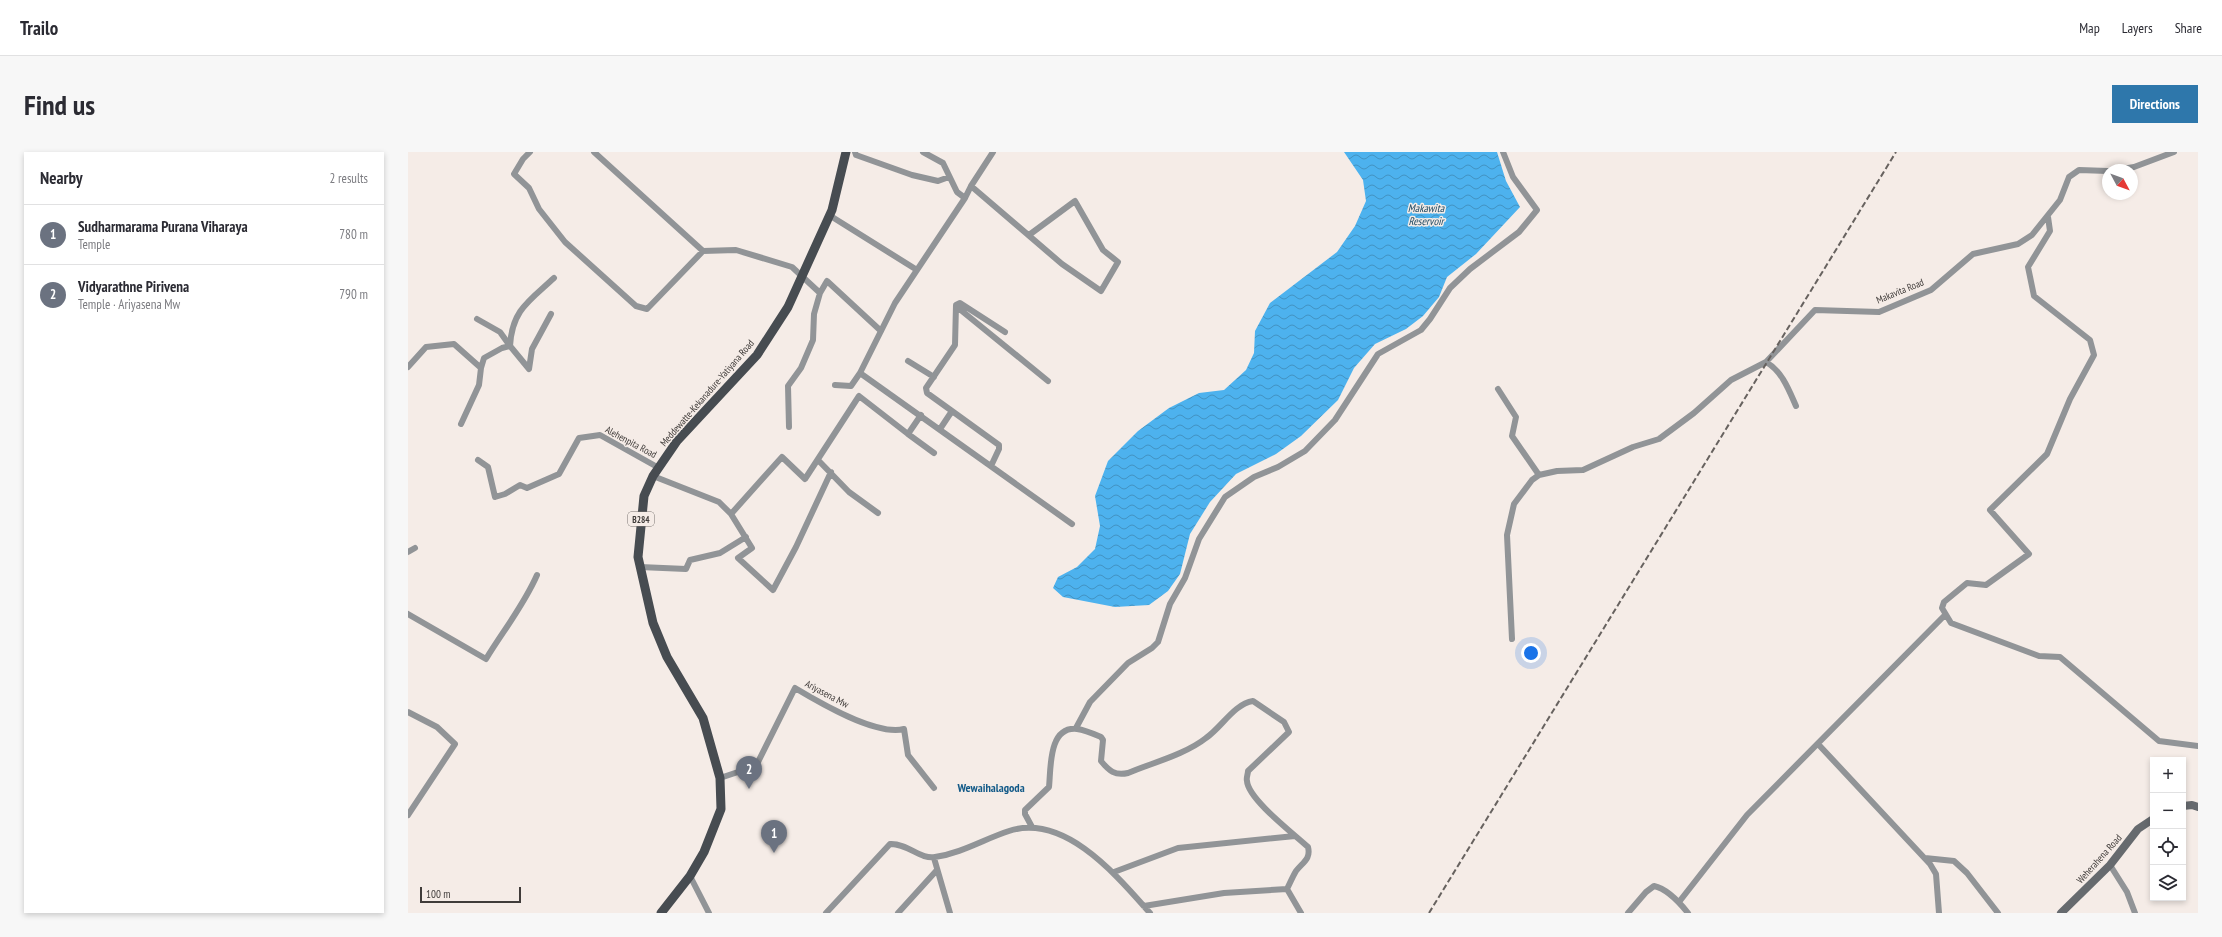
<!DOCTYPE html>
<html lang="en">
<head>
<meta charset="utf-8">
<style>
	:root { --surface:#fff; --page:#f7f7f7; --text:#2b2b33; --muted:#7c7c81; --line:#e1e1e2; --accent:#2e77ab }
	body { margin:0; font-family:"PT Sans Narrow",sans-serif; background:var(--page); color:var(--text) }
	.controls { position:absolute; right:12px; bottom:12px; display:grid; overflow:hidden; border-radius:0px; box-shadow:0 2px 6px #0003 }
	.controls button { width:36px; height:36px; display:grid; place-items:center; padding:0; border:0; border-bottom:1px solid var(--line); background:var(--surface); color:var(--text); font:20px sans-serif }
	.compass { position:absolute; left:1694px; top:12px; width:36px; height:36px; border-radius:50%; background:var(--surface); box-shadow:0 2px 6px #0003; rotate:131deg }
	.scale { position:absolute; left:12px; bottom:10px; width:101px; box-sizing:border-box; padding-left:4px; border:2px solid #403c3a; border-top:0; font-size:11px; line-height:14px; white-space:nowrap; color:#403c3a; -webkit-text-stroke:3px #f5ece7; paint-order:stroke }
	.you { position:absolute; left:1123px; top:501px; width:14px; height:14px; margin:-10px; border:3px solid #fff; border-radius:50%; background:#1a73e8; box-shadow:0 0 0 6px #1a73e833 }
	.badge { display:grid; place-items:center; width:26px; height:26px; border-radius:50%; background:var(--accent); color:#fff; font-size:13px; font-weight:700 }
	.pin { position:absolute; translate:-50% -33px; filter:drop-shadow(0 1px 2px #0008) }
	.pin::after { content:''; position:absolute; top:21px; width:14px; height:12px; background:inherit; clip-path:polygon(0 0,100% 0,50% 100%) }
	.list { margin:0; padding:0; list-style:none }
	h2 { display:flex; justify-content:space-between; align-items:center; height:52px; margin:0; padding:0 16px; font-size:17px }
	h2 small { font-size:13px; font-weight:400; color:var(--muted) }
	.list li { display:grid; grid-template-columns:26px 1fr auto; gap:12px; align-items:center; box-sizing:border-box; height:60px; padding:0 16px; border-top:1px solid var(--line) }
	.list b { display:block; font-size:15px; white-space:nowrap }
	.list p { margin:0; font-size:13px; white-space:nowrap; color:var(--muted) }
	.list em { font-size:13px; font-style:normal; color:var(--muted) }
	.icon { flex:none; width:22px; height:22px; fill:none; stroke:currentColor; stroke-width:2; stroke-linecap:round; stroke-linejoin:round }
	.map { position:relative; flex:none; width:1790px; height:761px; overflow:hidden; border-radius:0px }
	header { display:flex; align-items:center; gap:24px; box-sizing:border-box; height:56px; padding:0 20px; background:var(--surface); border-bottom:1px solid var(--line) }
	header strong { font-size:19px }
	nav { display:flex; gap:22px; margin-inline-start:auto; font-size:14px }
	.intro { display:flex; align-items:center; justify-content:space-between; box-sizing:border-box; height:96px; padding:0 24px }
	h1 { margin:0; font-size:28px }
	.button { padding:10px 18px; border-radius:0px; background:var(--accent); color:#fff; font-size:14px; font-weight:700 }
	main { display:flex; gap:24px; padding:0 24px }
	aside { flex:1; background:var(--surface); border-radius:0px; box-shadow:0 2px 6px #0003 }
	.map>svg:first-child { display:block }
	.water { fill:url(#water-waves) }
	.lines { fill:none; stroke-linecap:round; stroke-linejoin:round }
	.minor { stroke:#919497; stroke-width:6 }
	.secondary { stroke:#666a6e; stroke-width:8 }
	.primary { stroke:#474c51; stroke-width:9 }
	.rail { stroke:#67625f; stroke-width:2; stroke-dasharray:6 3; stroke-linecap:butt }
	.labels { text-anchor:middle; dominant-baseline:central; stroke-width:3; stroke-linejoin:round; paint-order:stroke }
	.shield { fill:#f5ece7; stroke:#76716e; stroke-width:1 }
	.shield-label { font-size:9px; font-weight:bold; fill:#403c3a }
	.street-label { font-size:10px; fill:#403c3a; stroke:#f5ece7 }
	.water-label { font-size:11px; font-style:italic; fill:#224b64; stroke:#f5ece7 }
	.quarter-label { font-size:12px; font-weight:bold; fill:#135a88; stroke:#f5ece7 }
</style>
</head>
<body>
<header>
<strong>Trailo</strong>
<nav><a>Map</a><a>Layers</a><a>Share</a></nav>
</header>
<div class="intro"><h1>Find us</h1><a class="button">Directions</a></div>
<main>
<aside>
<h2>Nearby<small>2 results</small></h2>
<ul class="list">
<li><span class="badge" style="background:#6b7280">1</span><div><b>Sudharmarama Purana Viharaya</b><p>Temple</p></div><em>780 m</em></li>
<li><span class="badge" style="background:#6b7280">2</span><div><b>Vidyarathne Pirivena</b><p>Temple · Ariyasena Mw</p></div><em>790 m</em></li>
</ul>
</aside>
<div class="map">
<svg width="1790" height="761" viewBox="0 0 1790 761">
	<defs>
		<pattern id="water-waves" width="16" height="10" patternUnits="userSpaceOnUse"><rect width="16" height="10" fill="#4db2ee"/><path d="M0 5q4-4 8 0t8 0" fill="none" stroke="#4192c2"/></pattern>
	</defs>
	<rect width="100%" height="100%" fill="#f5ece7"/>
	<path class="water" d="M 936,0 L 1089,0 L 1098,29 L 1112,55 L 1068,102 L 1039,125 L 1031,145 L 1015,164 L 998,177 L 967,192 L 946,216 L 930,248 L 893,284 L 868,302 L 828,322 L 802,350 L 782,382 L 772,422 L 760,439 L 741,453 L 707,455 L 655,445 L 645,436 L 650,425 L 669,415 L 687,397 L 692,374 L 687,344 L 700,309 L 730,279 L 761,256 L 791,241 L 816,238 L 838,218 L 846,201 L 847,179 L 862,151 L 929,100 L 947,74 L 958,49 L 955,28 Z"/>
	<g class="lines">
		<path class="minor" d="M 122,0 L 115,7 L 106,22 L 121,36 L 131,57 L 157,90 L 228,154 L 239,157 L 295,99 L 328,98 L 384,115 L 412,141 L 419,129 L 473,179
			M 186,0 L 295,99
			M 447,0 L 448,3 L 504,23 L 530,29 L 541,25
			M 515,0 L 535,11 L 549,40 L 557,46 L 563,34 L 585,0
			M 1709,18 L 1726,15 L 1766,0
			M 563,34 L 654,112 L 693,139 L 710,110 L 695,98 L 667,49 L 621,83
			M 557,46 L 487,151 L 452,221 L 664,372
			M 421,63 L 509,118
			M 1640,65 L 1642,79 L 1620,115 L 1626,144 L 1682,188 L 1686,203 L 1662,247 L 1639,302 L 1582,358 L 1621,402 L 1578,433 L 1559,431 L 1536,450 L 1534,456 L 1543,471 L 1631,504 L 1652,505 L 1751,589 L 1790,594
			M 549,155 L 640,229
			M 69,167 L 92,180 L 102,194
			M 102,194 C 104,158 121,149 146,126
			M 500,209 L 526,225
			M 1358,210 C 1374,219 1381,238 1388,254
			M 0,215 L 18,195 L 46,192 L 73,216 L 71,233 L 53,272
			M 73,216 L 76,206 L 94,196 L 102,194 L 121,217 L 124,197 L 143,162
			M 427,233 L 443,234 L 452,221
			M 1090,237 L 1108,265 L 1104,284 L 1131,323
			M 544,259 L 519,241 L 518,236 L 547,193 L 548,153 L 552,151 L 597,180
			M 513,263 L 500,282 L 526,301
			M 381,275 L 380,234 L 393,216 L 405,188 L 406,162 L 412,141
			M 532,277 L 544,259 L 591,293 L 591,297 L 583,314
			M 70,308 L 80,315 L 87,345 L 97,342 L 112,333 L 119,336 L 151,322 L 171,286 L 192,283 L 251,316
			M 410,308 L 441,340 L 470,361
			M 245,324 L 311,350 L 323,362 L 374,305 L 397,327 L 451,244 L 500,282
			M 323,362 L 344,396 L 330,406 L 365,438 L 388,395 L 423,320
			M 0,400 L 7,396
			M 232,415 L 278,417 L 282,408 L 312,401 L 338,385
			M 0,462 L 78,507 C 95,479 116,453 129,423
			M 1104,487 L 1099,383 L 1106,352 L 1124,328 L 1131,323 L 1149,319 L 1175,318 L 1225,295 L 1251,287 L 1286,261 L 1323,228 L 1358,210 L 1407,158 L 1471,160 L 1523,138 L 1565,102 L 1610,92 L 1624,83 L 1652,48 L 1661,25 L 1671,18 L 1700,19
			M 0,560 L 29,575 L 47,592 L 0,663
			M 668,576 L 682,550 L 720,511 L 744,496 L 750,490 L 762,452 L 777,426 L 791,387 L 817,345 L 846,325 L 870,315 L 897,299 L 927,268 L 970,202 L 1013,178 L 1022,167 L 1042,136 L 1062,117 L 1111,80 L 1129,58 L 1105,25 L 1095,0
			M 1410,592 L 1522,712 L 1528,722 L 1531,761
			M 312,626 L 348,614 L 387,536 C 412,551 468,584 496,577 L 500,603 L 526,636
			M 624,675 L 617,662 L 617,658 L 641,635 C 643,617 640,574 669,577 C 677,578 686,582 693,585 L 695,588 L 693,609 C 701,619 707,624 720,621 C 744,611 778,602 798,586 C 814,575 826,552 845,549 L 876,570 L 881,580 L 840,619 C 840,622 838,626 839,629 C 840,647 886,682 900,695 C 903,707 895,710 888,719 C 885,724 882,731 879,737 L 893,761
			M 526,706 L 542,761
			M 1517,706 L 1546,709 L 1559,721 L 1590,761
			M 1702,713 L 1719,740 L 1727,761
			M 706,720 L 770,696 L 887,684
			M 282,724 L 301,761
			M 1271,750 L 1339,663 L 1537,463
			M 736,754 L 816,741 L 879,737
			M 418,761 L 482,692 C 499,691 513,708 527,705 C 554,701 576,687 601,679 C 657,661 709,724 742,761
			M 490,761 L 529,718
			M 1220,761 L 1238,740 L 1246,734 C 1260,737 1272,751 1280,761"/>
		<path class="secondary" d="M 1775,654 L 1784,653 L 1790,655
			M 1653,761 L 1702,713 L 1730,677 L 1745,667"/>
		<path class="primary" d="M 253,761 L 282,724 L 296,700 L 313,657 L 312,626 L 295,566 L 259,505 L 245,471 L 230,405 L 236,344 L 245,324 L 269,289 L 349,203 L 380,155 L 424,58 L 438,0"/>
		<path class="rail" d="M 1021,761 L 1488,0"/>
	</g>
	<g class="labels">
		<rect class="shield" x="220" y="360" width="26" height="14" rx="3"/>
		<g class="shield-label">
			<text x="233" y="367">B284</text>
		</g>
		<g class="street-label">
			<text transform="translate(1492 139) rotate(-22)">Makavita Road</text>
			<text transform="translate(299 241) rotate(-49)">Meddewatte-Kekanadure-Yatiyana Road</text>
			<text transform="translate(223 290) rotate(28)">Alehenpita Road</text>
			<text transform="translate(419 542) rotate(28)">Ariyasena Mw</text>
			<text transform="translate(1691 707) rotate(-48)">Weherahena Road</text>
		</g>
		<g class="water-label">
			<text x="1018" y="56">Makawita<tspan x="1018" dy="13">Reservoir</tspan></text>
		</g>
		<g class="quarter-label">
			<text x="583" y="635">Wewaihalagoda</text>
		</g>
	</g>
</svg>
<div class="controls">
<button>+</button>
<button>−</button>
<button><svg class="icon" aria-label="locate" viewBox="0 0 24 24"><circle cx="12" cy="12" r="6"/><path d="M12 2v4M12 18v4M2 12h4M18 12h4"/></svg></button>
<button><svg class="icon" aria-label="layers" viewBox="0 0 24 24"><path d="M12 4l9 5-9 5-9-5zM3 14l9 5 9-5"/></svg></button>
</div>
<svg class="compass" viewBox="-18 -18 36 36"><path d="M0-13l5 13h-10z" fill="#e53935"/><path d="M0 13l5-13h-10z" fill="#7c7c81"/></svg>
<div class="scale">100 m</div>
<div class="you"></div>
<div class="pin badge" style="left:366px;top:701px;background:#6b7280">1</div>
<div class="pin badge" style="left:341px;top:637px;background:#6b7280">2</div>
</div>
</main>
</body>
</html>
